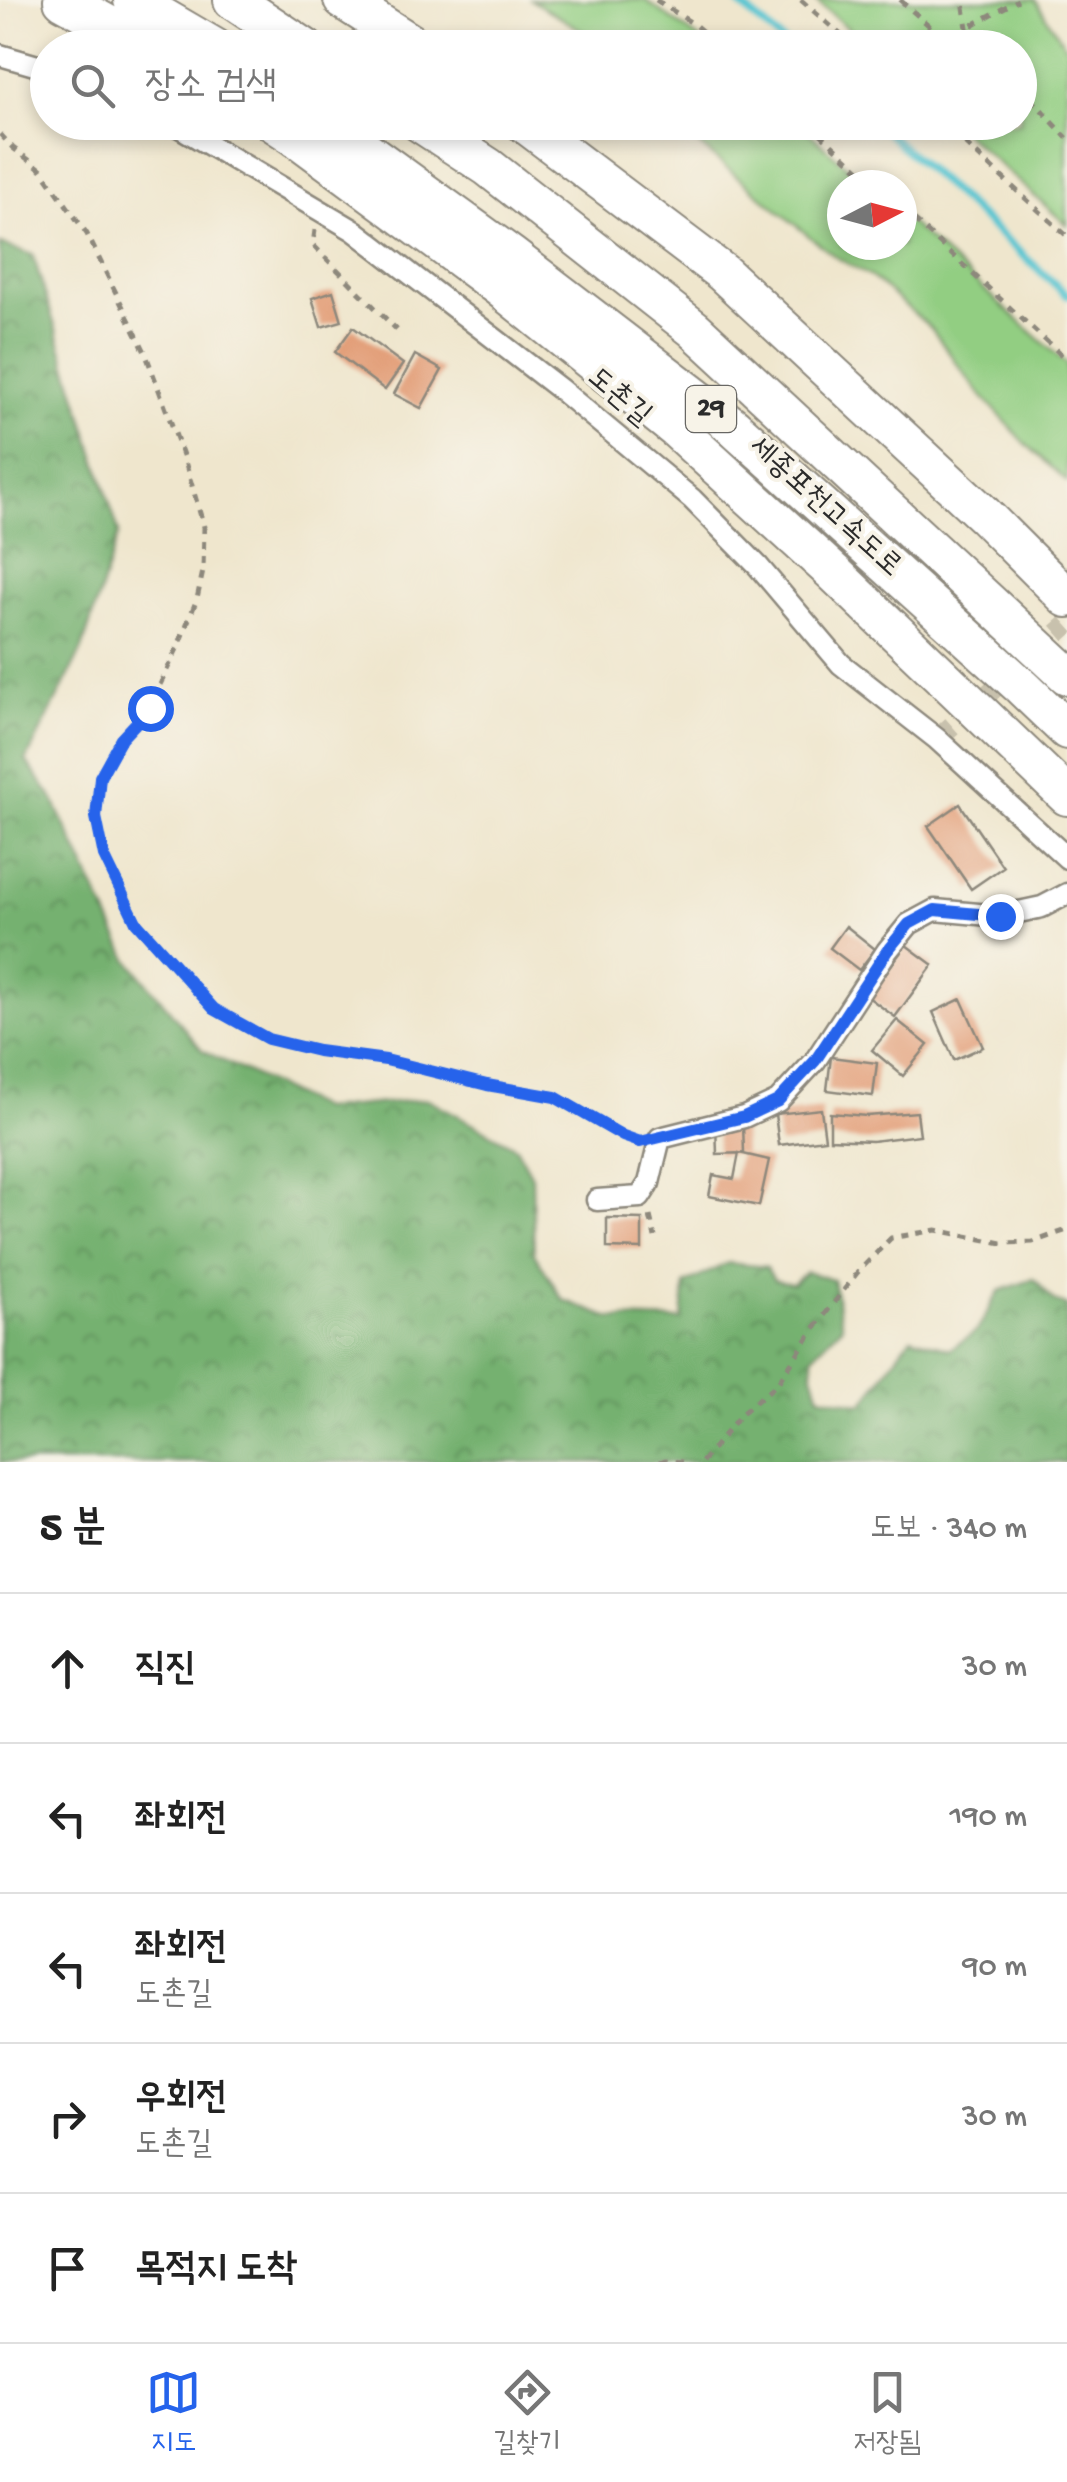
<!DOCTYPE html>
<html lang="ko">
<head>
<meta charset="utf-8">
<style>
	:root { --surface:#fff; --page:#f2f2f2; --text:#222; --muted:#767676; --line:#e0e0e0; --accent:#2563eb }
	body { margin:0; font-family:"Gochi Hand","Poor Story",sans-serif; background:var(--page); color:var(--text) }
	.compass { position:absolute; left:827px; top:170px; width:90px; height:90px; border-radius:50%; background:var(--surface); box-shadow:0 5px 15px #0003; rotate:84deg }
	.stop { position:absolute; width:30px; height:30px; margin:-22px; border:8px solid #2563eb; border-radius:50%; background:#fff }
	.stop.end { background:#2563eb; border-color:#fff; box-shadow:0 2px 10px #0008 }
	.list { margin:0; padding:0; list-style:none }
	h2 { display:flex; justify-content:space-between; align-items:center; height:130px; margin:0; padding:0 40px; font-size:42px }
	h2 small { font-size:32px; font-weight:400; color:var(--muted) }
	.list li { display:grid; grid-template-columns:65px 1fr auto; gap:30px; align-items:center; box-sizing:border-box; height:150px; padding:0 40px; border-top:2px solid var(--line) }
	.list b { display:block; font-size:38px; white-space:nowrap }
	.list p { margin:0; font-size:32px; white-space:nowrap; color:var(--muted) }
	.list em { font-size:32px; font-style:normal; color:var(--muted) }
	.icon { flex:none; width:55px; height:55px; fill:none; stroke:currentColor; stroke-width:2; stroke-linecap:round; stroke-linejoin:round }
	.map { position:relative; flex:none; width:1067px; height:1462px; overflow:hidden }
	.search { position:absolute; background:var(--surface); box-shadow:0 5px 15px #0003; left:30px; right:30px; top:30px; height:110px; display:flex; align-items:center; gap:25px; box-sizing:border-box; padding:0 35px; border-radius:55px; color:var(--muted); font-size:38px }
	.sheet { height:880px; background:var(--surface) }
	nav { display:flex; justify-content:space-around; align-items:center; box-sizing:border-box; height:140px; border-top:2px solid var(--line); background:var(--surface); font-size:28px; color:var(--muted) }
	nav a { display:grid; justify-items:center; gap:5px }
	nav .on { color:var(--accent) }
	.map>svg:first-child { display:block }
	.forest { fill:url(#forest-crowns); stroke:#506e4e; stroke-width:2.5 }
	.green { fill:#92ce82; stroke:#5e7c56; stroke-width:2.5 }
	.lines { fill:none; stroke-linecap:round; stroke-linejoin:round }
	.stream { stroke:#5ac6d2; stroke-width:8 }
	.building { fill:#e29b75 }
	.street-tunnel { stroke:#c8c1ad; stroke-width:20; stroke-dasharray:20 10; stroke-linecap:butt }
	.street-casing { stroke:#8d887c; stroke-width:25 }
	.highway-casing { stroke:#8d887c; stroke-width:42 }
	.path { stroke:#8d887c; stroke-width:5; stroke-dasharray:8 8; stroke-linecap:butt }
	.street { stroke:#fff; stroke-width:20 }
	.highway { stroke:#fff; stroke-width:38 }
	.route { stroke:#2563eb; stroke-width:12 }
	.labels { text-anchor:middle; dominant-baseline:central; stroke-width:8; stroke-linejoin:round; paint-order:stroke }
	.shield { fill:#f7f3e8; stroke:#686764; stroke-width:2.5 }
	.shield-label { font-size:28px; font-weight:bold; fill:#2b2b2b }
	.street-label { font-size:30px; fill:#2b2b2b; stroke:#f7f3e8 }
</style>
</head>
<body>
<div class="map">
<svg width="1067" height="1462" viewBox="0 0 1067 1462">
	<defs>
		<pattern id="forest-crowns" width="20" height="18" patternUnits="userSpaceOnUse" patternTransform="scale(2.5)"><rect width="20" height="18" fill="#75b170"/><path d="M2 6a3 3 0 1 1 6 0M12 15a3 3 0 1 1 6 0" fill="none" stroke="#60905c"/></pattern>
	</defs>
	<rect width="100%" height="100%" fill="#f7f3e8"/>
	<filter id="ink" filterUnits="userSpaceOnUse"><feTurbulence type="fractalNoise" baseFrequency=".01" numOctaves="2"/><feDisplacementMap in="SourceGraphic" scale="20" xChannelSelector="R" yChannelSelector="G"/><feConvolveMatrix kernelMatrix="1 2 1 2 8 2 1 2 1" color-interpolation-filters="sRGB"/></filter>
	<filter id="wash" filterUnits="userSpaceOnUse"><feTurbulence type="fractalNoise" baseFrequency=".0048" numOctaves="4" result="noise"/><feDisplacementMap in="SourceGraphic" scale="40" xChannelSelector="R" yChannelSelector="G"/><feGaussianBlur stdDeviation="2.25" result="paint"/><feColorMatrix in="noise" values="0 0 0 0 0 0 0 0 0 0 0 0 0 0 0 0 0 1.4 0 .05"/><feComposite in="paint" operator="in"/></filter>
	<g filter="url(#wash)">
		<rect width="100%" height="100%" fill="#efe6cd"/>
		<path class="forest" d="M 0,244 L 33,255 L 119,533 L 82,649 L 26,761 L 53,799 L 128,959 L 202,1050 L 321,1109 L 428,1099 L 516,1147 L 532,1176 L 534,1253 L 563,1300 L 610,1318 L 682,1320 L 685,1284 L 728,1263 L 766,1267 L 774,1280 L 793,1284 L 806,1272 L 833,1280 L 842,1326 L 813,1355 L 813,1374 L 820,1396 L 863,1404 L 911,1337 L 950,1349 L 977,1331 L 999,1291 L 1034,1279 L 1054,1301 L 1067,1306 L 1067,1462 L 0,1462 Z"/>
		<path class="green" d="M 531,0 L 645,0 L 710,47 L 597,47 L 583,31 Z
			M 815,0 L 1035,0 L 1067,48 L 1067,225 L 953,123 L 1020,122 L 1020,48 L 870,47 Z
			M 673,123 L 798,123 L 868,185 L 842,185 L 842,245 L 902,245 L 902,216 L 1067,364 L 1067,482 L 1025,443 L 975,388 L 931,328 L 873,278 L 836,257 L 809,236 Z"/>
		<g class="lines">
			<path class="stream" d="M 735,0 L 790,48
				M 875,122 L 1067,295"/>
		</g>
		<g id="blocks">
			<path class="building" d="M 333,291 L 342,321 L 321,327 L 312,298 Z
				M 353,327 L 403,364 L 385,390 L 335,352 Z
				M 415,355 L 442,370 L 421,408 L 394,394 Z
				M 960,804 L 1003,867 L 971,889 L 928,826 Z
				M 846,926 L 875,949 L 859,970 L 830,948 Z
				M 906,945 L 933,965 L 895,1017 L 868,997 Z
				M 961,999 L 983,1047 L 954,1060 L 933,1012 Z
				M 897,1020 L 928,1045 L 903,1076 L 872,1050 Z
				M 831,1057 L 877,1063 L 873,1096 L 827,1090 Z
				M 821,1109 L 825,1139 L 779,1145 L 775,1114 Z
				M 917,1112 L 920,1135 L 872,1141 L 830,1139 L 830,1113 L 867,1116 Z
				M 716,1124 L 743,1124 L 744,1153 L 717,1154 Z
				M 739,1153 L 769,1160 L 759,1206 L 709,1196 L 713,1175 L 734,1179 Z
				M 607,1218 L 642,1219 L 642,1249 L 607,1248 Z"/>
		</g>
	</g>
	<g filter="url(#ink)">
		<use href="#blocks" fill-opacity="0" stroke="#8d887c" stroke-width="2.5"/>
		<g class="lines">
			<path class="street-tunnel" d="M 1035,653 L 1067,625
				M 937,739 L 1013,672"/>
			<defs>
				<path id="street" d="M 0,55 L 48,69
					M 171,122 L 355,231 L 561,390 L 692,499 L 758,566 L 841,664 L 937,739 L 1067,858
					M 597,1200 L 640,1197 L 649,1183 L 660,1138 L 744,1117 L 778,1101 L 815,1061 L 887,951 L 909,924 L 935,910 L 1000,916 L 1042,907 L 1067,894"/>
				<path id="highway" d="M 63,0 L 150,48
					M 133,0 L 215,48
					M 233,0 L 305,48
					M 343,0 L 418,48
					M 273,122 L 296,137 L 499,287 L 676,429 L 834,573 L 1067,796
					M 327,122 L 510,255 L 734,427 L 1022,687 L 1067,730
					M 419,122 L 488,167 L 694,329 L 1067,675
					M 523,122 L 723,273 L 984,515 L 1067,598"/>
			</defs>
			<use href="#street" class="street-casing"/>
			<use href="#highway" class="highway-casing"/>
			<path class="path" d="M 656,0 L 695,25 L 721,48
				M 801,0 L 856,48
				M 900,0 L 941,36 L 967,28 L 963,0
				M 984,48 L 967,28 L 1018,0
				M 1020,86 L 1067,138
				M 808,122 L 876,185
				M 941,122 L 1067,236
				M 0,134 L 13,148 L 41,169 L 87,234 L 145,352 L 184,458 L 204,527 L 203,571 L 197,599 L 176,651 L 149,708 L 121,739 L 100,777 L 96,817 L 104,855 L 136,922 L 214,1009 L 268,1039 L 318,1051 L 386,1061 L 487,1085 L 555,1097 L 623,1135 L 638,1140
				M 902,209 L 1067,360
				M 315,230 L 313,245 L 397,330
				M 650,1216 L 655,1237
				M 660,1462 L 665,1460 L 683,1462
				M 702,1462 L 741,1414 L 777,1384 L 816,1326 L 857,1273 L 891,1238 L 936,1230 L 1002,1243 L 1033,1242 L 1067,1230"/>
			<use href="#street" class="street"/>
			<use href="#highway" class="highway"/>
		</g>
	</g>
	<g class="lines" filter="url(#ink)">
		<path class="route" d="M 150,708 L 121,739 L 100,777 L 96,817 L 104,856 L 136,922 L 214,1009 L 268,1039 L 318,1051 L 386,1060 L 487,1085 L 555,1097 L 623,1136 L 640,1142 L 744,1117 L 778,1101 L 815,1061 L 887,951 L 909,924 L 935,910 L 1000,916"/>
	</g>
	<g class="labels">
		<rect class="shield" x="686" y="386" width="50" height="46" rx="8"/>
		<g class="shield-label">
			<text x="711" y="409">29</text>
		</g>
		<g class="street-label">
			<text transform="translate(618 398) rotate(40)">도촌길</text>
			<text transform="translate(824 508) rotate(42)">세종포천고속도로</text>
		</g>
	</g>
</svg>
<svg class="compass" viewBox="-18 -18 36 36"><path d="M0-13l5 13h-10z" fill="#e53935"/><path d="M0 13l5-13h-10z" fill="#767676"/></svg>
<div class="stop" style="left:150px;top:708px"></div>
<div class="stop end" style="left:1000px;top:916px"></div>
<div class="search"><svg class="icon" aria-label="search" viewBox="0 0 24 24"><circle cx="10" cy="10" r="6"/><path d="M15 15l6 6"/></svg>장소 검색</div>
</div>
<section class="sheet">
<h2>5 분<small>도보 · 340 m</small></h2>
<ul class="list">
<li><svg class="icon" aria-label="ahead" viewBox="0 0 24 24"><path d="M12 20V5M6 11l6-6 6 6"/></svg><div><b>직진</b></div><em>30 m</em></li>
<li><svg class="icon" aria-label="left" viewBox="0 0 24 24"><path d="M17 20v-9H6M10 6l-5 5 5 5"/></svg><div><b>좌회전</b></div><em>190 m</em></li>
<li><svg class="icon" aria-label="left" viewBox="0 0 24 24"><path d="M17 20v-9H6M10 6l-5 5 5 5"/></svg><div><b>좌회전</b><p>도촌길</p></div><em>90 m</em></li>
<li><svg class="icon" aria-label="right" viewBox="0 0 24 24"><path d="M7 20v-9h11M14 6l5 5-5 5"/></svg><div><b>우회전</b><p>도촌길</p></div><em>30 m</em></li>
<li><svg class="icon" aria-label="arrive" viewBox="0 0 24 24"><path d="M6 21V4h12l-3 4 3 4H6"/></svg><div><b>목적지 도착</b></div></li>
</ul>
</section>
<nav>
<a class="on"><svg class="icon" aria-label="map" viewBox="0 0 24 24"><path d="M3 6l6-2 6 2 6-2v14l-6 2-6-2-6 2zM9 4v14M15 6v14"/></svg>지도</a>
<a><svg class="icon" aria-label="directions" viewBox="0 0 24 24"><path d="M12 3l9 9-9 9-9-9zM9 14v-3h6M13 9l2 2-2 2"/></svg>길찾기</a>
<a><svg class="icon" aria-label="saved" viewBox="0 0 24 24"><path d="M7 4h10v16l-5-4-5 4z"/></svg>저장됨</a>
</nav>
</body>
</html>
